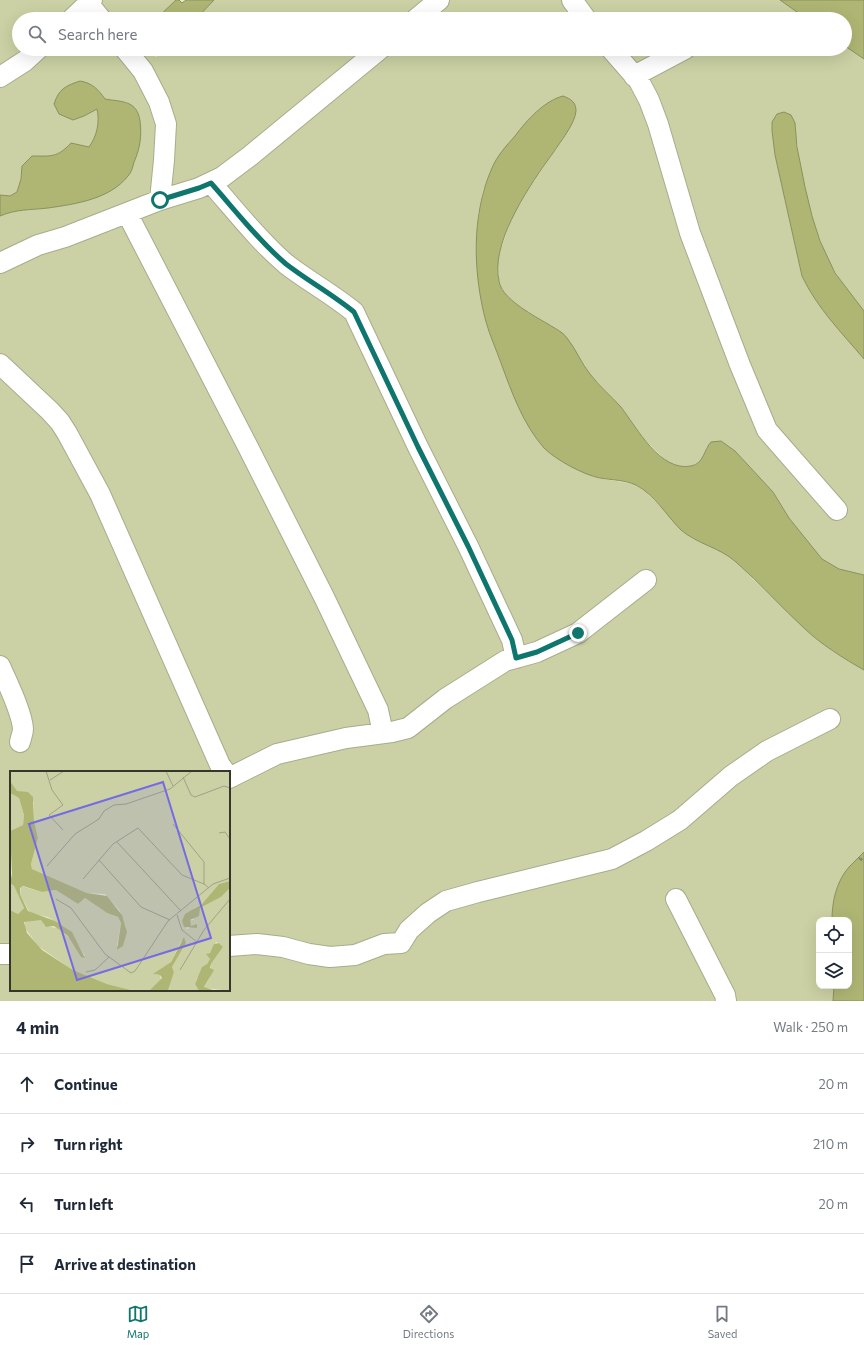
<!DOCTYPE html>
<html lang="en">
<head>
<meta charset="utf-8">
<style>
	:root { --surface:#fff; --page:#f2f2f3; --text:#1f2937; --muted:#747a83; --line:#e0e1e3; --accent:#0f766e }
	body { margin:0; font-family:Commissioner,sans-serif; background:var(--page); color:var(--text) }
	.controls { position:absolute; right:12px; bottom:12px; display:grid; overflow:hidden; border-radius:8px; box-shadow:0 4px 16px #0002 }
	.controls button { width:36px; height:36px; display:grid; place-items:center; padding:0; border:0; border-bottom:1px solid var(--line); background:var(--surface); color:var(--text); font:20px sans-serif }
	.stop { position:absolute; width:12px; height:12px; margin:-9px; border:3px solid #0f766e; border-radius:50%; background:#fff }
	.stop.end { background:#0f766e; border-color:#fff; box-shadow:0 1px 4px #0008 }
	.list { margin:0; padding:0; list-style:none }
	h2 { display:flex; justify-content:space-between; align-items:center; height:52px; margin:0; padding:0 16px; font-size:17px }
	h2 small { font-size:13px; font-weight:400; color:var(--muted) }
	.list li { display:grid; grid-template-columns:26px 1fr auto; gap:12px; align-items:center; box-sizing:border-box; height:60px; padding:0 16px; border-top:1px solid var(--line) }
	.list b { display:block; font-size:15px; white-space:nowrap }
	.list em { font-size:13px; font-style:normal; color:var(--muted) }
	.icon { flex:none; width:22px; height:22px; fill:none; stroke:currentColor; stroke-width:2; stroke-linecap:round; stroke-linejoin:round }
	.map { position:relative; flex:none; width:864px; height:1001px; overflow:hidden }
	.search { position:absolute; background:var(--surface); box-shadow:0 4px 16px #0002; left:12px; right:12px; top:12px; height:44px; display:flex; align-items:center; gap:10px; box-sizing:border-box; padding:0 14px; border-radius:22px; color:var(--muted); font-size:15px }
	.sheet { height:292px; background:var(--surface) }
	nav { display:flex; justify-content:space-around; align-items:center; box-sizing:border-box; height:56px; border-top:1px solid var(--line); background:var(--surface); font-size:11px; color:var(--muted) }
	nav a { display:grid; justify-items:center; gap:2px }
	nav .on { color:var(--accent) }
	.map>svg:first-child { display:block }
	.green { fill:#cbd1a4; fill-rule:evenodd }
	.water { fill:#afb674; stroke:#8a905e }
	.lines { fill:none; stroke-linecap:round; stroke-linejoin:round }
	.minor-casing { stroke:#a8ac8d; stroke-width:22 }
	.path { stroke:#868973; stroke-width:2.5; stroke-dasharray:4 2; stroke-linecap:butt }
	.minor { stroke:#fff; stroke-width:20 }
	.route { stroke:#0f766e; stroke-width:5 }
	.inset-road { fill:none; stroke:#9fa289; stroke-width:1 }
	.view { fill:#756ae5; fill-opacity:0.15; stroke:#756ae5; stroke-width:2 }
	.inset-edge { fill:none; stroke:#35372a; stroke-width:2 }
</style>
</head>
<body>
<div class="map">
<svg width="864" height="1001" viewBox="0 0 864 1001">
	<rect width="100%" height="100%" fill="#e6eac9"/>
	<path class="green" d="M 0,0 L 176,0 L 156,19 L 19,19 L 19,49 L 154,49 L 155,57 L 164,54 L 170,49 L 845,49 L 845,46 L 864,59 L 864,311 C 854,299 843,286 835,272 C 810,227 800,174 795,123 L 772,131 L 775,155 L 802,276 L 808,288 L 819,305 L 864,359 L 864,575 L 839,569 L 822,559 L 789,518 L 773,492 L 735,451 L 707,446 L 704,456 L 700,462 L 692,466 L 679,466 L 669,464 L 644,439 L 621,407 L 590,375 L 567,338 L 559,331 L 518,306 L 506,295 L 500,286 L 497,263 L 500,251 L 514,213 L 530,187 L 566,134 L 563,96 L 554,99 L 533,115 L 501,153 L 483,190 L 478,214 L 476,249 L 481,299 L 486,324 L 515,399 L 525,420 L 536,438 L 564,462 L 598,478 L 634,484 L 644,490 L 664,510 L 682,531 L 693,539 L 721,550 L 736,561 L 754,580 L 819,640 L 832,651 L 864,670 L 864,852 L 859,858 L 832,908 L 832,920 L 819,920 L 819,986 L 834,986 L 833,1001 L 0,1001 L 0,216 L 11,211 L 49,208 L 81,202 L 129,103 L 105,99 L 98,90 L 54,104 L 59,113 L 73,120 L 84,116 L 97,109 C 100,122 97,136 89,147 L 71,143 C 57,158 51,156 32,156 L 22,166 L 21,179 L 17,192 L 10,196 L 0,195 ZM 11,772 L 229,772 L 229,990 L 11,990 Z
		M 214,0 L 780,0 L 807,19 L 196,19 Z"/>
	<path class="water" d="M 176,0 L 179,0 L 182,3 L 186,0 L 214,0 L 196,19 L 156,19 Z
		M 780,0 L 864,0 L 864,59 L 845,46 L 845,19 L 807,19 Z
		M 80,81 C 92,83 98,89 105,99 C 122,102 137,100 140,121 C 142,135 140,149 134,162 C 133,167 131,173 128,176 C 110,199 76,204 48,208 C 31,210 16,209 0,216 L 0,195 L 10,196 L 17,192 L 21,179 L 22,166 L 32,156 C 51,156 57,158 71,143 L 89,147 C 97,136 100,122 97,109 L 84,116 L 73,120 L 59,114 L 54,104 C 59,89 65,86 80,81 Z
		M 563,96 C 571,99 576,102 576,111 C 575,124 560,142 553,153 C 531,183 494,237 498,275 C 499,279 499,284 501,287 C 507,301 534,316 548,324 C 554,328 563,332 567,338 C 576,349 581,363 590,374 C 599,386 611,396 621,407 C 637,428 660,472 691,466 C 704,464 704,449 711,442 L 721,441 L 735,451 L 773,492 L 789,518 L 822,559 L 839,569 L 864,575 L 864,670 C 843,658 822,645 805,629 C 781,607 760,583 736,562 C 719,547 697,544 681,530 C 666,515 655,495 636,485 C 625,480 612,480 600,478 C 584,475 556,460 544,448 C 523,424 512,393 501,363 C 496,349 490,336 486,322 C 473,273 471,215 492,168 C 497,156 506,146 515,136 C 527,120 544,101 563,96 Z
		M 784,112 L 791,115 L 795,123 L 797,147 L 805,187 L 812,216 L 820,241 L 835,273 L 864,311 L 864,359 C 842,333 817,308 802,276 L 775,155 L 772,131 L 772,122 L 777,114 Z
		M 864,852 L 864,1001 L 833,1001 L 834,986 L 849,986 L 849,920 L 832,920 C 832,902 836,882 849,867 C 854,862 859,857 864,852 Z"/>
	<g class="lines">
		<defs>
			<path id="minor" d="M 572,0 L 586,19
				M 88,3 L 101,19
				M 72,19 L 92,0
				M 416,19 L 439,0
				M 125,49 L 143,71 L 159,102 L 166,124 L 164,160 L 160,200
				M 611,49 L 639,81 L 649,100 L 658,124 L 690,233 L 740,365 L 767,430 L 837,510
				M 634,76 L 685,49
				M 0,77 L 25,61 L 38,49
				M 211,183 C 235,210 258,240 286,264 C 308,281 332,294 354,312 L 418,447 L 468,546 L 512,640 L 516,658
				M 127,213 L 248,447 L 324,597 L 378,710 L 383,733
				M 0,263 L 38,245 L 65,237 L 160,200 L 199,188 L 222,177 L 250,156 L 380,49
				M 0,364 L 50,411 L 60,422 L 67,433 L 100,494 L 220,765 L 225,772
				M 0,666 C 7,682 22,712 23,729 C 23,733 21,737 20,742
				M 229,778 L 277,754 L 346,738 L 392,732 L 408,728 L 445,699 L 505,661 L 537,652 L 578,633 L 646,580
				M 676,899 L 725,995 L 726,1001
				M 229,946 L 257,944 L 283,947 L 309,954 L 330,957 L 355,955 L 384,944 L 401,943 L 409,930 L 428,913 L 446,901 L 478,892 L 612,859 L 646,841 L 680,820 L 731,776 L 767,751 L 830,719
				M 0,954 L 11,954"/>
		</defs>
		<use href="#minor" class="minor-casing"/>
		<path class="path" d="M 859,858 L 864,861"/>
		<use href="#minor" class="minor"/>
	</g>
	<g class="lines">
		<path class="route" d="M 160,200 L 199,188 L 211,183 C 235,210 258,240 286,264 C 308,281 332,294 354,312 L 418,447 L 468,546 L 512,640 L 516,658 L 537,652 L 578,633"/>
	</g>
	<g transform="translate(10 771)">
		<rect width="220" height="220" fill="#e6eac9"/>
		<path d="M 0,0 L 220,0 L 220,110 L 209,113 L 192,133 L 184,137 L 176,158 L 180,157 L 180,149 L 183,149 L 190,137 L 211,126 L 220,117 L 220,220 L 194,217 L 200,206 L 201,193 L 213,176 L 209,172 L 206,171 L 200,182 L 197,183 L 200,188 L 189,207 L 187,207 L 185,213 L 189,220 L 155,220 L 164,201 L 162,196 L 176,172 L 171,170 L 161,191 L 145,204 L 150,204 L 151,210 L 139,220 L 125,220 L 97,213 L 63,199 L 28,175 L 15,157 L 15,150 L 31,148 L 35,155 L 47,157 L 62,169 L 71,186 L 75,185 L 59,159 L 38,146 L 20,142 L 10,123 L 11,115 L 32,121 L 46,119 L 68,133 L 75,127 L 97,142 L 108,146 L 111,152 L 107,174 L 110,178 L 116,157 L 110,140 L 95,123 L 77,122 L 22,98 L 21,93 L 28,67 L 24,50 L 24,31 L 5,19 L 0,10 ZM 0,22 L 9,27 L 14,44 L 13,54 L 0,60 ZM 0,112 L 4,115 L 14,137 L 8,143 L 0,139 Z" fill="#cbd1a4"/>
		<path d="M 0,10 L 7,20 L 18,21 L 23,26 L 24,50 L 28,67 L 21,93 L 22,98 L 77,122 L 97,125 L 112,144 L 117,161 L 113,175 L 107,179 L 111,152 L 108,146 L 97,142 L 75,127 L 68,133 L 46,119 L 32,121 L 13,115 L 10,117 L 10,123 L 18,140 L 45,150 L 62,161 L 75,187 L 71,186 L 58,165 L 44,155 L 36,156 L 31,149 L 14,151 L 17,162 L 32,179 L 63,199 L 97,213 L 125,220 L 0,219 L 0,139 L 8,143 L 14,137 L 4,115 L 0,112 L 2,103 L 0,60 L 13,54 L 14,44 L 9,27 L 0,22 ZM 220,110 L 220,117 L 211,126 L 190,137 L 189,145 L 180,149 L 181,155 L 187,153 L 187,157 L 174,156 L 172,150 L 175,143 L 192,133 L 209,113 ZM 174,166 L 176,172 L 162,196 L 164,201 L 158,219 L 139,220 L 152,207 L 150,204 L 143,203 L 161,191 ZM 209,172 L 213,176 L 201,193 L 200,197 L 204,199 L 194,216 L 206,220 L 189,220 L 185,213 L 192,196 L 197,193 L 200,188 L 196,183 L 200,182 L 204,173 Z" fill="#afb674"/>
		<path class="inset-road" d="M 36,0 L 42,19 L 53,34 L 39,44 L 53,59M 156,0 L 163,15M 173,6 L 181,24 L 185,26 L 214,15 L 220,17M 40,9 L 54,0M 163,53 L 194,91 L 194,113M 209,62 L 215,61 L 220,68M 107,71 L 171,140M 89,89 L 131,136 L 160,149M 37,95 L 65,63 L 89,48 L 94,40 L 104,34 L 116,33 L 160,18 L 182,0M 73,108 L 103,73 L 128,57 L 172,104 L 194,113 L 199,117M 46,128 L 61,137 L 95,183 L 121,202 L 125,200 L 158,150 L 203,113 L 220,107M 167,144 L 172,159 L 187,171M 170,199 L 194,159 L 220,128M 76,201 L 85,199 L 99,186"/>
		<path class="view" d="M 153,11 L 201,167 L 67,209 L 19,53 Z"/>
		<rect width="220" height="220" class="inset-edge"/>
	</g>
</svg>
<div class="controls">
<button><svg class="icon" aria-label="locate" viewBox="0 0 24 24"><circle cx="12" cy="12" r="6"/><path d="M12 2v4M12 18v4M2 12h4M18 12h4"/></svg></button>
<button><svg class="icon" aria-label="layers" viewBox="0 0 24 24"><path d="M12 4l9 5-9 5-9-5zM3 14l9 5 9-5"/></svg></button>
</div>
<div class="stop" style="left:160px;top:200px"></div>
<div class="stop end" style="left:578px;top:633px"></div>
<div class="search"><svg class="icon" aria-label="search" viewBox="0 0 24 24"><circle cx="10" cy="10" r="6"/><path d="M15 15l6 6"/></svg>Search here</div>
</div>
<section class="sheet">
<h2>4 min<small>Walk · 250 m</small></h2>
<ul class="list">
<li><svg class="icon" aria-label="ahead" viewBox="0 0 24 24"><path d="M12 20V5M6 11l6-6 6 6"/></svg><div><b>Continue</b></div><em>20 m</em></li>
<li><svg class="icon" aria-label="right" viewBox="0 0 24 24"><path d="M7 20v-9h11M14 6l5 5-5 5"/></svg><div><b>Turn right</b></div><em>210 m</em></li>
<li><svg class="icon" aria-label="left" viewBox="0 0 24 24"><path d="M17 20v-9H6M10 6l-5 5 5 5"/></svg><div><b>Turn left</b></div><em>20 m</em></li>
<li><svg class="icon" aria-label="arrive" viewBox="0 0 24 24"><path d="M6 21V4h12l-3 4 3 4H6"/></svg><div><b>Arrive at destination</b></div></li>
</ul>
</section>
<nav>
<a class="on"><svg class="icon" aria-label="map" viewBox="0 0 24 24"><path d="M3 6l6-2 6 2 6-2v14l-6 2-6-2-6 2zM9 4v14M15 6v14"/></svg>Map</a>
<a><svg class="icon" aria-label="directions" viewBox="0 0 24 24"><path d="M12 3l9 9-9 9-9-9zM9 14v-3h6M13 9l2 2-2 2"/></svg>Directions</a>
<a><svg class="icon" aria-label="saved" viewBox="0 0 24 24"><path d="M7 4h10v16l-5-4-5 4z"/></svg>Saved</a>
</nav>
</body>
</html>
